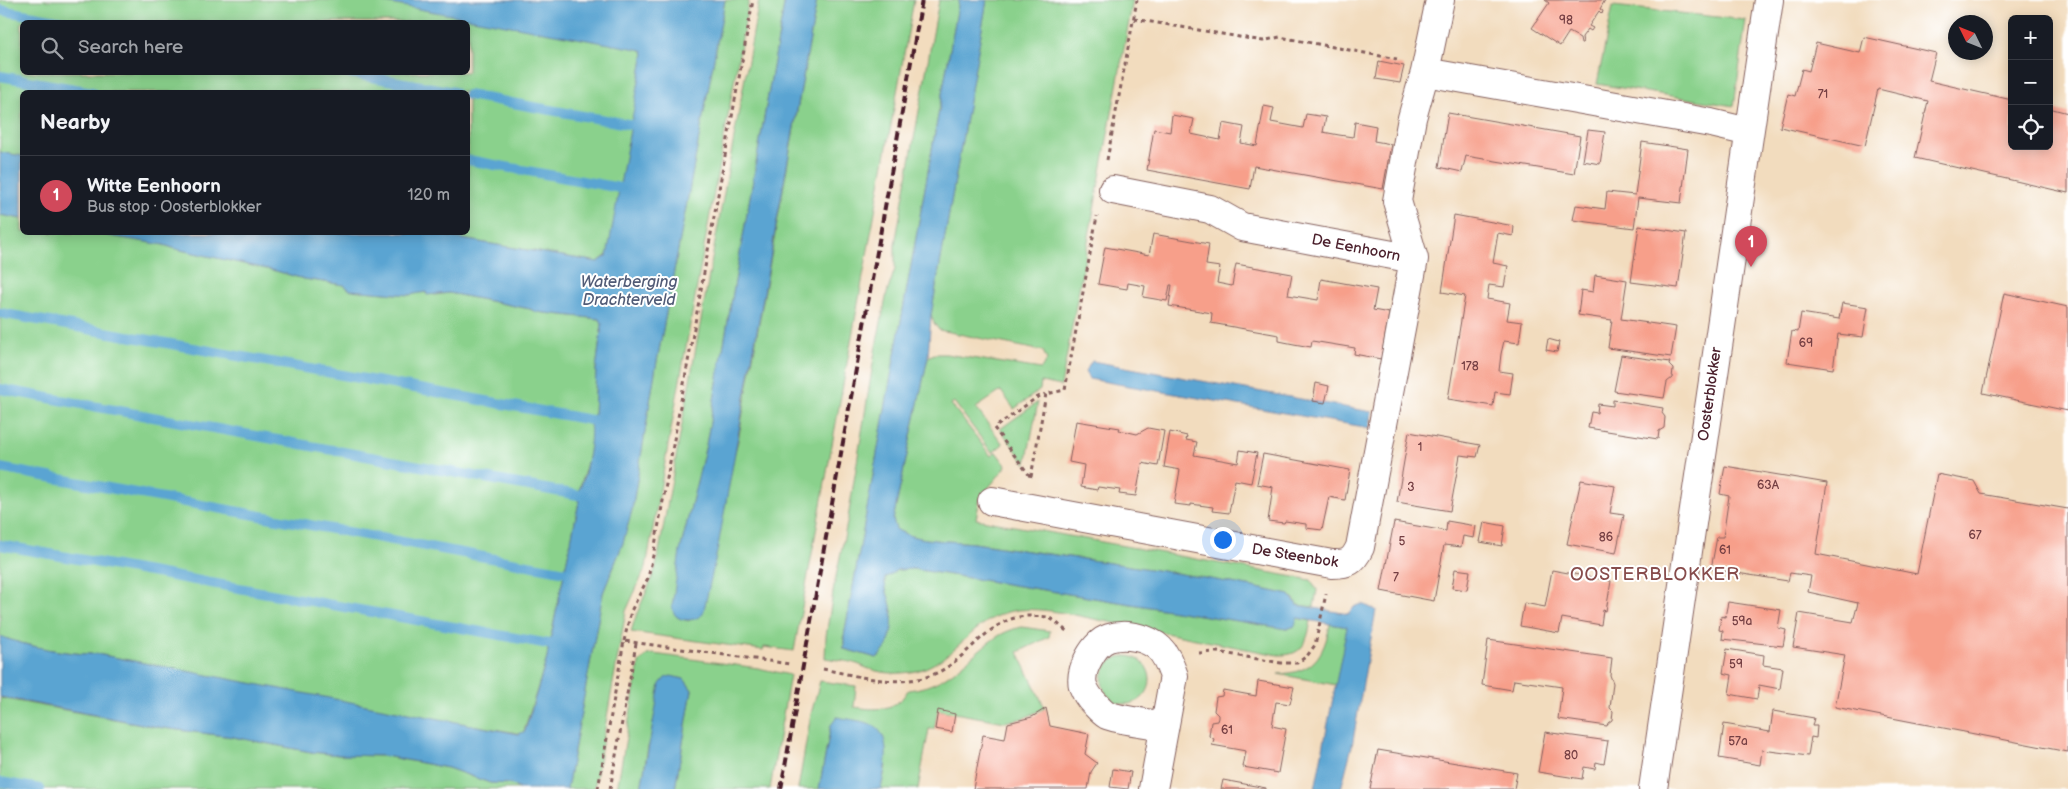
<!DOCTYPE html>
<html lang="en">
<head>
<meta charset="utf-8">
<style>
	:root { --surface:#171b24; --page:#242831; --text:#f1f3f6; --muted:#9ea1a6; --line:#363941; --accent:#d1495b }
	body { margin:0; font-family:"Balsamiq Sans",sans-serif; background:var(--page); color:var(--text) }
	.controls { position:absolute; right:15px; top:15px; display:grid; overflow:hidden; border-radius:8px; box-shadow:0 2px 12px #0003 }
	.controls button { width:45px; height:45px; display:grid; place-items:center; padding:0; border:0; border-bottom:1px solid var(--line); background:var(--surface); color:var(--text); font:25px sans-serif }
	.compass { position:absolute; left:1948px; top:15px; width:45px; height:45px; border-radius:50%; background:var(--surface); box-shadow:0 2px 12px #0003; rotate:313deg }
	.you { position:absolute; left:1222px; top:539px; width:18px; height:18px; margin:-12px; border:4px solid #fff; border-radius:50%; background:#1a73e8; box-shadow:0 0 0 8px #1a73e833 }
	.badge { display:grid; place-items:center; width:32px; height:32px; border-radius:50%; background:var(--accent); color:#fff; font-size:16px; font-weight:700 }
	.pin { position:absolute; translate:-50% -41px; filter:drop-shadow(0 1px 2px #0008) }
	.pin::after { content:''; position:absolute; top:26px; width:18px; height:15px; background:inherit; clip-path:polygon(0 0,100% 0,50% 100%) }
	.list { margin:0; padding:0; list-style:none }
	h2 { display:flex; justify-content:space-between; align-items:center; height:65px; margin:0; padding:0 20px; font-size:21px }
	h2 small { font-size:16px; font-weight:400; color:var(--muted) }
	.list li { display:grid; grid-template-columns:32px 1fr auto; gap:15px; align-items:center; box-sizing:border-box; height:80px; padding:0 20px; border-top:1px solid var(--line) }
	.list b { display:block; font-size:19px; white-space:nowrap }
	.list p { margin:0; font-size:16px; white-space:nowrap; color:var(--muted) }
	.list em { font-size:16px; font-style:normal; color:var(--muted) }
	.icon { flex:none; width:28px; height:28px; fill:none; stroke:currentColor; stroke-width:2; stroke-linecap:round; stroke-linejoin:round }
	.map { position:relative; flex:none; width:2068px; height:789px; overflow:hidden }
	.search { position:absolute; background:var(--surface); box-shadow:0 2px 12px #0003; left:20px; top:20px; width:450px; height:55px; display:flex; align-items:center; gap:12px; box-sizing:border-box; padding:0 18px; border-radius:8px; color:var(--muted); font-size:19px }
	.panel { position:absolute; background:var(--surface); box-shadow:0 2px 12px #0003; left:20px; top:90px; width:450px; height:145px; border-radius:8px }
	.map>svg:first-child { display:block }
	.green { fill:#8ad18c; stroke:#6a785c; fill-rule:evenodd }
	.water { fill:#5aa4d2; stroke:#52627e }
	.lines { fill:none; stroke-linecap:round; stroke-linejoin:round }
	.stream { stroke:#5aa4d2; stroke-width:10 }
	.building { fill:#f79f8a }
	.street-casing { stroke:#85615e; stroke-width:30 }
	.secondary-casing { stroke:#85615e; stroke-width:30 }
	.path { stroke:#85615e; stroke-width:3; stroke-dasharray:4 4; stroke-linecap:butt }
	.street { stroke:#fff; stroke-width:28 }
	.secondary { stroke:#fff; stroke-width:28 }
	.rail { stroke:#4a1f2b; stroke-width:4; stroke-dasharray:8 4; stroke-linecap:butt }
	.labels { text-anchor:middle; dominant-baseline:central; stroke-width:4; stroke-linejoin:round; paint-order:stroke }
	.number-label { font-size:12px; fill:#753f43 }
	.street-label { font-size:15px; fill:#4a1f2b; stroke:#fff }
	.water-label { font-size:16px; font-style:italic; fill:#515b76; stroke:#fff }
	.quarter-label { font-size:18px; letter-spacing:1px; fill:#874c4c; stroke:#fff }
</style>
</head>
<body>
<div class="map">
<svg width="2068" height="789" viewBox="0 0 2068 789">
	<rect width="100%" height="100%" fill="#fff"/>
	<filter id="ink" filterUnits="userSpaceOnUse"><feTurbulence type="fractalNoise" baseFrequency=".02" numOctaves="2"/><feDisplacementMap in="SourceGraphic" scale="10" xChannelSelector="R" yChannelSelector="G"/><feConvolveMatrix kernelMatrix="1 2 1 2 8 2 1 2 1" color-interpolation-filters="sRGB"/></filter>
	<filter id="wash" filterUnits="userSpaceOnUse"><feTurbulence type="fractalNoise" baseFrequency=".0096" numOctaves="4" result="noise"/><feDisplacementMap in="SourceGraphic" scale="20" xChannelSelector="R" yChannelSelector="G"/><feGaussianBlur stdDeviation="1.12" result="paint"/><feColorMatrix in="noise" values="0 0 0 0 0 0 0 0 0 0 0 0 0 0 0 0 0 1.4 0 .05"/><feComposite in="paint" operator="in"/></filter>
	<g filter="url(#wash)">
		<rect width="100%" height="100%" fill="#f2dcbe"/>
		<path class="green" d="M 0,0 L 369,0 L 641,48 L 644,53 L 610,251 L 607,255 L 598,262 L 426,233 L 468,232 L 468,92 L 22,92 L 22,156 L 0,152 ZM 22,22 L 468,22 L 468,72 L 22,72 Z
			M 725,0 L 749,0 L 646,567 L 626,611 L 594,789 L 567,789 L 603,593 L 623,543 L 632,510 L 655,372 Z
			M 759,0 L 785,0 L 706,445 L 680,551 L 677,617 L 689,621 L 738,441 L 817,0 L 914,0 L 794,651 L 764,647 L 763,650 L 631,632 C 637,607 651,587 657,562 Z
			M 939,0 L 959,0 L 844,636 L 844,649 L 877,658 C 889,638 896,625 890,602 C 888,593 884,587 885,578 L 897,570 L 913,569 L 1287,629 L 1295,626 L 1296,618 L 1311,621 C 1307,642 1303,656 1278,655 C 1219,644 1162,632 1104,621 C 1078,616 1044,607 1018,610 C 970,615 953,672 901,673 C 888,674 872,671 862,666 C 852,661 836,660 825,658 L 826,636 L 834,586 L 848,518 L 875,351 L 887,293 L 895,269 L 895,244 Z
			M 987,0 L 1133,0 L 1061,386 L 1041,382 L 1040,390 L 1014,409 L 1001,391 L 976,408 L 1003,444 L 992,453 L 954,402 L 951,404 L 991,456 L 996,452 L 1006,465 L 1005,468 L 980,498 L 976,519 L 1311,580 L 1317,590 L 1314,607 L 1297,605 L 1294,599 L 1290,595 C 1189,572 1084,560 981,544 C 957,540 916,543 896,529 L 893,520 L 928,357 L 934,354 L 946,354 L 1041,369 L 1047,360 L 1043,351 L 939,330 L 934,323 L 931,315 Z
			M 1613,6 L 1746,20 L 1734,106 L 1597,84 Z
			M 0,215 L 22,219 L 22,232 C 73,233 128,232 176,249 L 276,271 L 304,279 L 344,285 L 350,290 L 409,295 L 422,292 L 435,295 L 449,293 L 530,309 L 536,312 L 600,319 L 602,324 L 596,369 L 594,415 L 590,419 C 596,442 582,477 577,499 L 579,502 L 550,641 L 546,645 L 548,650 L 547,658 L 523,734 L 408,714 L 97,654 C 71,655 24,646 0,636 Z
			M 1038,402 L 1026,464 L 1000,429 Z
			M 1330,624 L 1348,627 L 1336,685 L 1278,674 C 1313,673 1324,656 1330,624 Z
			M 1022,627 L 1050,631 L 1049,637 L 1018,652 L 1045,708 L 1024,718 L 1005,722 L 938,710 L 934,729 L 929,729 L 918,789 L 881,789 L 886,765 L 831,725 L 819,789 L 798,789 L 811,714 L 820,681 L 856,686 L 854,707 C 875,710 896,712 908,690 C 962,685 977,635 1022,627 Z
			M 654,654 L 758,668 L 790,675 L 770,789 L 675,789 L 692,690 L 684,679 L 679,678 L 648,747 L 641,789 L 617,789 L 639,663 L 647,655 Z
			M1102 680a24 24 0 1 1 48 0a24 24 0 1 1-48 0Z
			M 0,698 L 163,728 L 233,737 L 311,752 L 339,755 L 385,756 L 448,768 L 490,783 L 511,784 L 519,789 L 0,789 Z"/>
		<path class="water" d="M 369,0 L 725,0 L 655,372 L 632,510 L 623,543 L 603,593 L 567,789 L 519,789 L 511,784 L 490,783 L 448,768 L 385,756 L 339,755 L 311,752 L 233,737 L 163,728 L 0,697 L 0,636 C 24,646 71,655 97,654 L 519,734 L 525,731 L 547,658 L 548,650 L 545,645 L 550,641 L 579,502 L 576,495 C 584,488 595,431 589,422 L 594,415 L 596,369 L 602,324 L 600,319 L 536,312 L 530,309 L 449,293 L 427,295 L 426,292 L 409,295 L 350,290 L 344,285 L 304,279 L 276,271 L 176,249 L 164,245 L 91,233 L 426,233 L 598,262 L 607,256 L 644,53 L 642,50 Z
			M 785,0 L 817,0 L 717,552 L 703,614 C 693,623 674,623 672,607 L 680,551 L 706,445 Z
			M 959,0 L 987,0 L 931,315 L 928,357 L 893,520 L 896,529 C 916,543 957,540 981,544 C 1084,560 1189,572 1290,595 L 1297,605 L 1349,614 L 1354,607 L 1362,604 L 1376,610 L 1352,746 L 1341,789 L 1315,789 L 1347,627 L 1297,618 L 1295,626 L 1287,629 L 913,569 L 897,570 L 885,578 C 884,587 888,594 890,602 C 895,620 893,646 877,658 L 844,649 L 844,636 Z
			M 0,152 L 22,156 L 22,219 L 0,215 Z
			M 1092,361 L 1372,412 L 1370,428 L 1089,379 L 1085,372 Z
			M 671,676 L 684,679 L 692,690 L 675,789 L 641,789 L 660,684 L 665,678 Z
			M 837,717 C 847,719 858,720 868,723 C 895,733 885,767 881,789 L 819,789 L 831,725 Z"/>
		<g class="lines">
			<path class="stream" d="M 0,10 L 68,22
				M 344,72 L 454,92
				M 0,76 L 92,92
				M 468,95 L 644,127
				M 468,160 L 631,190
				M 0,313 L 602,422
				M 0,389 L 589,497
				M 0,468 L 577,574
				M 0,545 L 560,646
				M 0,782 L 40,789"/>
		</g>
		<g id="blocks">
			<path class="building" d="M 1545,0 L 1605,0 L 1600,9 L 1603,11 L 1602,14 L 1599,11 L 1589,26 L 1593,28 L 1591,31 L 1588,29 L 1582,37 L 1583,43 L 1581,43 L 1580,38 L 1569,32 L 1560,46 L 1532,28 L 1549,3 Z
				M 1864,37 L 1936,53 L 1929,81 L 2012,100 L 2012,146 L 2049,146 L 2049,108 L 2068,113 L 2068,193 L 1915,158 L 1928,101 L 1878,89 L 1865,146 L 1780,127 L 1788,94 L 1795,96 L 1802,69 L 1809,71 L 1816,43 L 1860,53 Z
				M 1379,61 L 1404,66 L 1400,83 L 1376,79 Z
				M 1264,106 L 1274,108 L 1271,122 L 1303,128 L 1306,114 L 1326,117 L 1323,132 L 1339,135 L 1353,137 L 1355,122 L 1376,126 L 1374,141 L 1391,144 L 1383,189 L 1254,166 L 1250,189 L 1147,170 L 1154,129 L 1170,132 L 1172,115 L 1194,119 L 1191,134 L 1220,140 L 1223,123 L 1244,127 L 1241,143 L 1257,146 Z
				M 1448,113 L 1580,136 L 1574,174 L 1466,156 L 1462,172 L 1439,167 Z
				M 1588,130 L 1605,132 L 1600,164 L 1583,161 Z
				M 1642,142 L 1688,149 L 1681,203 L 1638,198 L 1634,228 L 1573,220 L 1576,205 L 1605,209 L 1607,192 L 1635,195 Z
				M 1454,215 L 1514,226 L 1513,236 L 1498,233 L 1493,263 L 1508,266 L 1504,287 L 1489,285 L 1487,299 L 1510,303 L 1507,320 L 1522,322 L 1519,343 L 1504,341 L 1501,354 L 1499,371 L 1513,373 L 1510,394 L 1495,392 L 1493,406 L 1448,399 L 1465,296 L 1442,292 Z
				M 1639,226 L 1686,233 L 1678,288 L 1631,282 Z
				M 1153,234 L 1209,244 L 1206,265 L 1220,267 L 1217,283 L 1232,286 L 1236,264 L 1292,274 L 1288,295 L 1318,300 L 1321,279 L 1377,289 L 1373,310 L 1389,313 L 1381,359 L 1354,354 L 1355,348 L 1312,341 L 1311,347 L 1294,344 L 1279,341 L 1279,335 L 1211,323 L 1212,313 L 1169,306 L 1172,285 L 1170,285 L 1167,301 L 1143,297 L 1145,286 L 1128,283 L 1127,289 L 1098,284 L 1105,247 L 1149,255 Z
				M 1595,275 L 1627,280 L 1621,319 L 1676,327 L 1671,357 L 1608,348 L 1612,320 L 1578,315 L 1581,290 L 1593,292 Z
				M 2004,293 L 2068,307 L 2068,411 L 1983,393 Z
				M 1842,303 L 1868,307 L 1863,337 L 1838,334 L 1833,369 L 1787,362 L 1792,331 L 1798,332 L 1801,313 L 1839,319 Z
				M 1548,339 L 1559,342 L 1557,352 L 1546,350 Z
				M 1621,355 L 1670,362 L 1669,365 L 1673,369 L 1672,378 L 1667,382 L 1664,398 L 1614,391 Z
				M 1316,383 L 1329,386 L 1325,403 L 1313,401 Z
				M 1613,400 L 1663,408 L 1662,413 L 1665,417 L 1664,428 L 1659,431 L 1658,439 L 1588,428 L 1591,412 L 1597,413 L 1598,404 L 1613,406 Z
				M 1076,421 L 1120,428 L 1119,430 L 1137,434 L 1148,428 L 1164,431 L 1158,466 L 1142,463 L 1136,496 L 1119,494 L 1120,490 L 1098,487 L 1097,490 L 1081,487 L 1084,465 L 1069,462 Z
				M 1170,432 L 1187,436 L 1186,440 L 1197,442 L 1194,455 L 1238,463 L 1240,450 L 1257,453 L 1251,483 L 1235,480 L 1229,513 L 1212,511 L 1213,507 L 1191,504 L 1191,506 L 1174,504 L 1180,470 L 1164,467 Z
				M 1409,432 L 1480,445 L 1477,457 L 1460,455 L 1450,511 L 1397,502 Z
				M 1263,454 L 1350,470 L 1345,500 L 1329,497 L 1322,530 L 1306,528 L 1306,524 L 1285,521 L 1284,523 L 1268,521 L 1273,487 L 1257,484 Z
				M 1725,466 L 1827,483 L 1816,554 L 1917,574 L 1937,474 L 1974,481 L 1981,494 L 2068,509 L 2068,752 L 1835,707 L 1845,655 L 1793,647 L 1799,613 L 1853,622 L 1858,603 L 1808,592 L 1811,576 L 1790,573 L 1788,581 L 1711,569 L 1717,537 L 1723,537 L 1729,496 L 1720,494 Z
				M 1581,480 L 1615,486 L 1610,513 L 1624,515 L 1616,553 L 1567,544 Z
				M 1447,521 L 1476,526 L 1474,538 L 1463,536 L 1461,547 L 1444,545 L 1434,601 L 1381,591 L 1394,522 L 1446,531 Z
				M 1484,522 L 1505,526 L 1502,546 L 1480,542 Z
				M 1455,569 L 1470,571 L 1467,590 L 1452,588 Z
				M 1552,570 L 1611,581 L 1606,611 L 1603,610 L 1601,625 L 1562,618 L 1559,633 L 1520,626 L 1524,603 L 1545,607 Z
				M 1728,602 L 1781,610 L 1778,628 L 1786,630 L 1783,646 L 1722,639 L 1723,631 L 1719,630 L 1721,616 L 1725,617 Z
				M 1488,640 L 1612,658 L 1610,675 L 1613,683 L 1610,708 L 1613,711 L 1612,720 L 1608,723 L 1607,726 L 1558,719 L 1562,687 L 1514,680 L 1512,690 L 1482,685 Z
				M 1727,649 L 1764,655 L 1763,665 L 1783,668 L 1780,689 L 1759,685 L 1757,699 L 1729,694 L 1732,675 L 1723,673 Z
				M 1258,681 L 1294,687 L 1290,704 L 1276,702 L 1272,726 L 1286,729 L 1278,773 L 1243,767 L 1246,751 L 1212,745 L 1214,739 L 1209,736 L 1211,722 L 1217,721 L 1218,718 L 1218,715 L 1214,711 L 1216,697 L 1222,696 L 1223,690 L 1256,696 Z
				M 1046,708 L 1050,726 L 1089,734 L 1085,754 L 1097,763 L 1091,772 L 1088,789 L 973,789 L 983,735 L 1005,739 L 1008,723 L 1032,717 Z
				M 938,710 L 955,714 L 952,732 L 935,729 Z
				M 1773,711 L 1814,718 L 1812,726 L 1817,726 L 1816,738 L 1811,737 L 1808,756 L 1762,750 L 1760,765 L 1719,758 L 1724,724 L 1770,732 Z
				M 1545,732 L 1608,741 L 1604,764 L 1596,762 L 1595,769 L 1584,767 L 1582,779 L 1538,772 Z
				M 1378,750 L 1517,773 L 1514,789 L 1370,789 Z
				M 1113,769 L 1131,772 L 1128,789 L 1110,787 Z
				M 1223,780 L 1266,788 L 1266,789 L 1221,789 Z"/>
		</g>
	</g>
	<g filter="url(#ink)">
		<use href="#blocks" fill-opacity="0" stroke="#85615e" stroke-width="1"/>
		<g class="lines">
			<defs>
				<path id="street" d="M 1425,72 L 1711,123 L 1749,132
					M 1113,190 L 1210,209 L 1242,227 L 1414,259
					M 992,501 L 1332,564 C 1348,564 1353,562 1360,547 L 1414,259 L 1397,201 L 1412,118 L 1425,72 L 1440,0
					M 1153,789 L 1174,676 C 1170,666 1167,656 1160,649 C 1148,637 1125,633 1109,638 C 1094,643 1079,670 1083,686 C 1085,691 1089,698 1093,702 C 1097,706 1102,712 1107,715 C 1118,720 1150,723 1164,726"/>
				<path id="secondary" d="M 1653,789 L 1769,0"/>
			</defs>
			<use href="#street" class="street-casing"/>
			<use href="#secondary" class="secondary-casing"/>
			<path class="path" d="M 1134,19 L 1263,41 L 1280,37 L 1397,59
				M 1107,160 L 1137,0
				M 1030,476 L 994,428 L 1036,398 L 1045,394
				M 1031,477 L 1046,394 L 1065,390 L 1097,216
				M 624,641 L 631,611 L 648,578 L 654,551 L 753,0
				M 1199,653 L 1217,652 L 1281,663 L 1297,663 L 1307,656 L 1315,645 L 1326,594
				M 823,669 C 858,676 897,688 932,675 C 969,661 988,615 1031,616 C 1036,617 1042,616 1047,617 C 1054,619 1062,628 1068,632
				M 598,789 L 624,641 L 790,664
				M 610,789 L 636,644"/>
			<use href="#street" class="street"/>
			<use href="#secondary" class="secondary"/>
			<path class="rail" d="M 781,789 L 922,0"/>
		</g>
	</g>
	<g class="labels">
		<g class="number-label">
			<text x="1566" y="20">98</text>
			<text x="1823" y="94">71</text>
			<text x="1806" y="343">69</text>
			<text x="1470" y="366">178</text>
			<text x="1420" y="447">1</text>
			<text x="1768" y="485">63A</text>
			<text x="1411" y="487">3</text>
			<text x="1975" y="535">67</text>
			<text x="1606" y="537">86</text>
			<text x="1402" y="541">5</text>
			<text x="1725" y="550">61</text>
			<text x="1396" y="577">7</text>
			<text x="1742" y="621">59a</text>
			<text x="1736" y="664">59</text>
			<text x="1227" y="730">61</text>
			<text x="1738" y="741">57a</text>
			<text x="1571" y="755">80</text>
		</g>
		<g class="street-label">
			<text transform="translate(1356 248) rotate(11)">De Eenhoorn</text>
			<text transform="translate(1710 394) rotate(-82)">Oosterblokker</text>
			<text transform="translate(1295 556) rotate(9)">De Steenbok</text>
		</g>
		<g class="water-label">
			<text x="629" y="282">Waterberging<tspan x="629" dy="18">Drachterveld</tspan></text>
		</g>
		<g class="quarter-label">
			<text x="1655" y="574">OOSTERBLOKKER</text>
		</g>
	</g>
</svg>
<div class="controls">
<button>+</button>
<button>−</button>
<button><svg class="icon" aria-label="locate" viewBox="0 0 24 24"><circle cx="12" cy="12" r="6"/><path d="M12 2v4M12 18v4M2 12h4M18 12h4"/></svg></button>
</div>
<svg class="compass" viewBox="-18 -18 36 36"><path d="M0-13l5 13h-10z" fill="#e53935"/><path d="M0 13l5-13h-10z" fill="#9ea1a6"/></svg>
<div class="you"></div>
<div class="pin badge" style="left:1751px;top:267px">1</div>
<div class="search"><svg class="icon" aria-label="search" viewBox="0 0 24 24"><circle cx="10" cy="10" r="6"/><path d="M15 15l6 6"/></svg>Search here</div>
<section class="panel">
<h2>Nearby<small></small></h2>
<ul class="list">
<li><span class="badge">1</span><div><b>Witte Eenhoorn</b><p>Bus stop · Oosterblokker</p></div><em>120 m</em></li>
</ul>
</section>
</div>
</body>
</html>
